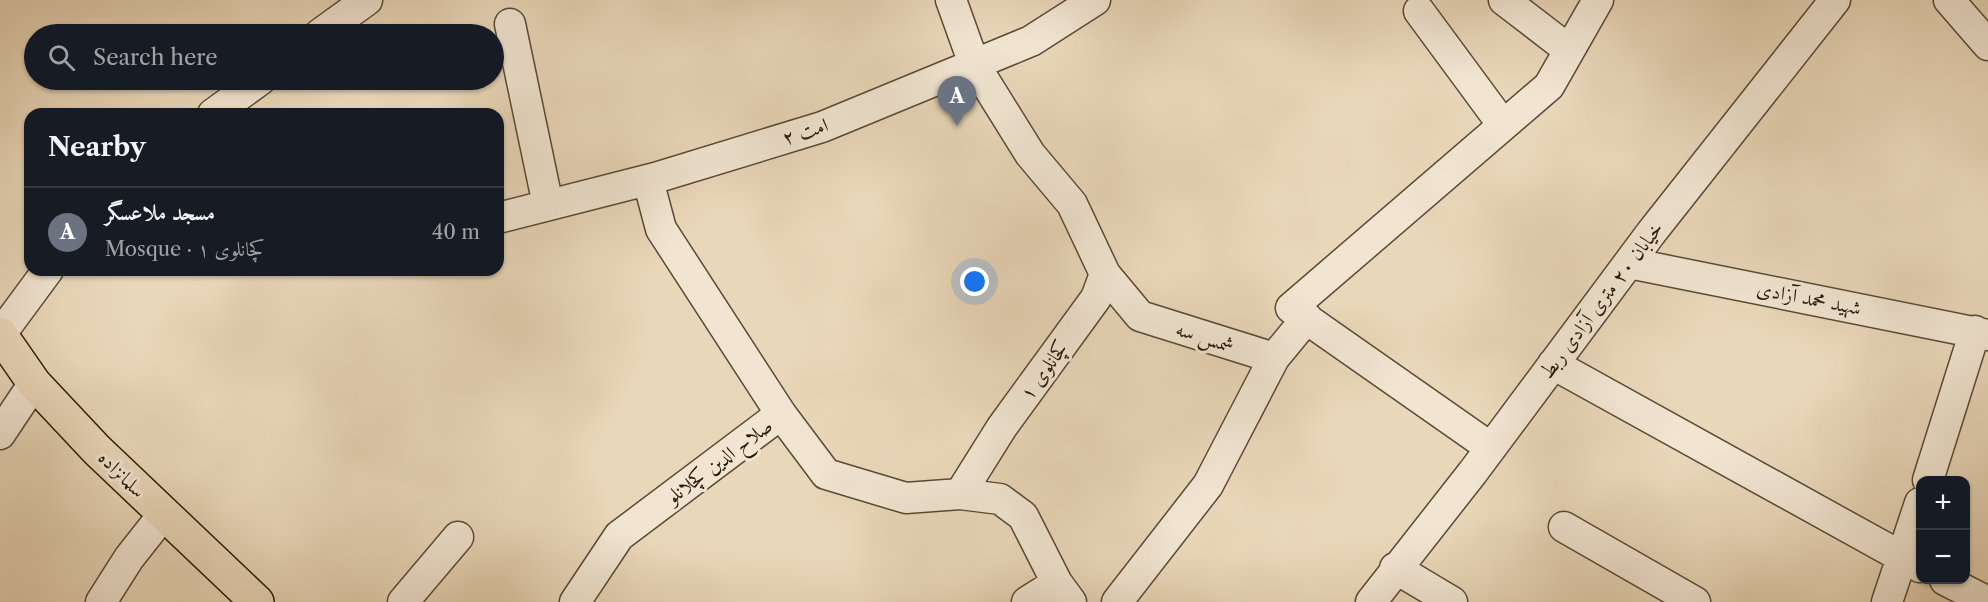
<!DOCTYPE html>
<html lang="en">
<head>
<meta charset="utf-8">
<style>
	:root { --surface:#171b24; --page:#242831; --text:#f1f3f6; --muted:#9ea1a6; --line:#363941; --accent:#8c9099 }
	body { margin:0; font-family:"Libre Caslon Text",Amiri,serif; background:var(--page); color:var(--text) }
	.controls { position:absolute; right:18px; bottom:18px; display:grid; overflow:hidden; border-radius:12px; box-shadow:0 2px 4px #0004 }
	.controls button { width:54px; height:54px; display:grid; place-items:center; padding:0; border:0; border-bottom:2px solid var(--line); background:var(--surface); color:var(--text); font:30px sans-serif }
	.you { position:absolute; left:975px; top:282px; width:21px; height:21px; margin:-15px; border:4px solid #fff; border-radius:50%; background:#1a73e8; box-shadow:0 0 0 9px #1a73e833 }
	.badge { display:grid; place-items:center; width:39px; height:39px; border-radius:50%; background:var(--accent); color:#fff; font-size:20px; font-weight:700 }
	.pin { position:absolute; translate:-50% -50px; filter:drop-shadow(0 2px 3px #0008) }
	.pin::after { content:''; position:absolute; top:32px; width:21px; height:18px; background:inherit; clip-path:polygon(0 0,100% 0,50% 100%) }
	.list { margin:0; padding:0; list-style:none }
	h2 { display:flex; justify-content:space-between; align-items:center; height:78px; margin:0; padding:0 24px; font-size:26px }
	h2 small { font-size:20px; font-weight:400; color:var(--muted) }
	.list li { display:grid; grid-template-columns:39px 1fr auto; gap:18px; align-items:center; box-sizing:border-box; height:90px; padding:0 24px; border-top:2px solid var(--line) }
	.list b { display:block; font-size:22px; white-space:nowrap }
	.list p { margin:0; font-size:20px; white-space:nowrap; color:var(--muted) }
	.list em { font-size:20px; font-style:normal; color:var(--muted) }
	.icon { flex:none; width:33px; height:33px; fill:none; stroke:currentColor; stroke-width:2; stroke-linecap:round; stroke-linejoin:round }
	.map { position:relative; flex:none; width:1988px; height:602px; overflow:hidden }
	.search { position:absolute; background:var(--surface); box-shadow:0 2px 4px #0004; left:24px; top:24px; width:480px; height:66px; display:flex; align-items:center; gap:15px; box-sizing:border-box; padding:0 21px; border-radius:33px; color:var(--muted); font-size:22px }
	.panel { position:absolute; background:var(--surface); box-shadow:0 2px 4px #0004; left:24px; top:108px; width:480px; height:168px; border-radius:18px }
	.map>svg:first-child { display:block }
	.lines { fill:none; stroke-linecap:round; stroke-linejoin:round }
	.minor-casing { stroke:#584a36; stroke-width:33 }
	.major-casing { stroke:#271b0b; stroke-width:36 }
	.minor { stroke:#f1e5d2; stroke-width:30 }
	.major { stroke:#e9d7b9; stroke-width:33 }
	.labels { text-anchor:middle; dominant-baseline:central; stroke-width:6; stroke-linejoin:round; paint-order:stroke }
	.street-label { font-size:20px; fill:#271b0b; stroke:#f1e5d2 }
</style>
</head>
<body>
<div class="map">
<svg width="1988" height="602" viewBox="0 0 1988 602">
	<rect width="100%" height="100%" fill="#e9d7b9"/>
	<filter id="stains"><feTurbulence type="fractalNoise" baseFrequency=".00333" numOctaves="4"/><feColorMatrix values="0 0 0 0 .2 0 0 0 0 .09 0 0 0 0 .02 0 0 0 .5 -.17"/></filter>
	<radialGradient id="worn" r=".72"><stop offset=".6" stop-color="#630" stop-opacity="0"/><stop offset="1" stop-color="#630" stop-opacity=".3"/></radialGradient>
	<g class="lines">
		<defs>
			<path id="minor" d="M 1504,0 L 1569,50
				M 1949,0 L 1988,45
				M 1419,11 L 1503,125
				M 510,24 L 548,205
				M 320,34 L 367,0
				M 213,114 L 260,80
				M 498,218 L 655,178 L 822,127 L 1031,41 L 1095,0
				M 1629,263 L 1988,335
				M 1105,274 L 1140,316 L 1274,358 L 1307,318
				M 0,335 L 48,270
				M 1553,364 L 1920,567
				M 781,414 L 826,474 L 906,498 L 960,494 L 1002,427 L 1096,298 L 1105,274 L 1072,204 L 1030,154 L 974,64 L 951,0
				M 0,434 L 34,383
				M 1491,448 L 1291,308 L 1549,86 L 1598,0
				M 1928,480 L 1975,331
				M 960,494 L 1000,499 L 1023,516 L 1057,583 L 1071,602
				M 1564,527 L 1695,602
				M 1395,568 L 1452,602
				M 1945,580 L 1988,602
				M 101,602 L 129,558 L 163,515
				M 403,602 L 458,537
				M 575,602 L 619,536 L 781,414 L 661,229 L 648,180
				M 1027,602 L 1057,583
				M 1117,602 L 1208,485 L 1274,358
				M 1371,602 L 1473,472 L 1651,233 L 1835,0
				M 1887,602 L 1920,503"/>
			<path id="major" d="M 0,334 L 34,383 L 97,450 L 257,602"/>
		</defs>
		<use href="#minor" class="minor-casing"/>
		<use href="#major" class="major-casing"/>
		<use href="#minor" class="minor"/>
		<use href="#major" class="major"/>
	</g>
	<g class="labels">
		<g class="street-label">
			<text transform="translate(805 131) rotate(-18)">امت ۲</text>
			<text transform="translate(1809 298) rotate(11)">شهید محمد آزادی</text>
			<text transform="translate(1601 300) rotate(-53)">خیابان ۲۰ متری آزادی ربط</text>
			<text transform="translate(1205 337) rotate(18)">شمس سه</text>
			<text transform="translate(1044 370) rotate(-54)">کچانلوی ۱</text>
			<text transform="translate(719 461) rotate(-37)">صلاح الدین کچلانلو</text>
			<text transform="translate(122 474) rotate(45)">سلمانزاده</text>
		</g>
	</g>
	<rect width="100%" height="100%" filter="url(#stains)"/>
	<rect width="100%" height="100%" fill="url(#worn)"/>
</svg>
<div class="controls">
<button>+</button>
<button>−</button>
</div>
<div class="you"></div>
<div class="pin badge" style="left:957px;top:126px;background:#6b7280">A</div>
<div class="search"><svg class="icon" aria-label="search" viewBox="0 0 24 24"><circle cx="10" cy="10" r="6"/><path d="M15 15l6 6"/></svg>Search here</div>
<section class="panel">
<h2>Nearby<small></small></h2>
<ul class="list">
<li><span class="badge" style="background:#6b7280">A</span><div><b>مسجد ملاعسگر</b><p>Mosque · کچانلوی ۱</p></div><em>40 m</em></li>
</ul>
</section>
</div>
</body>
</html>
